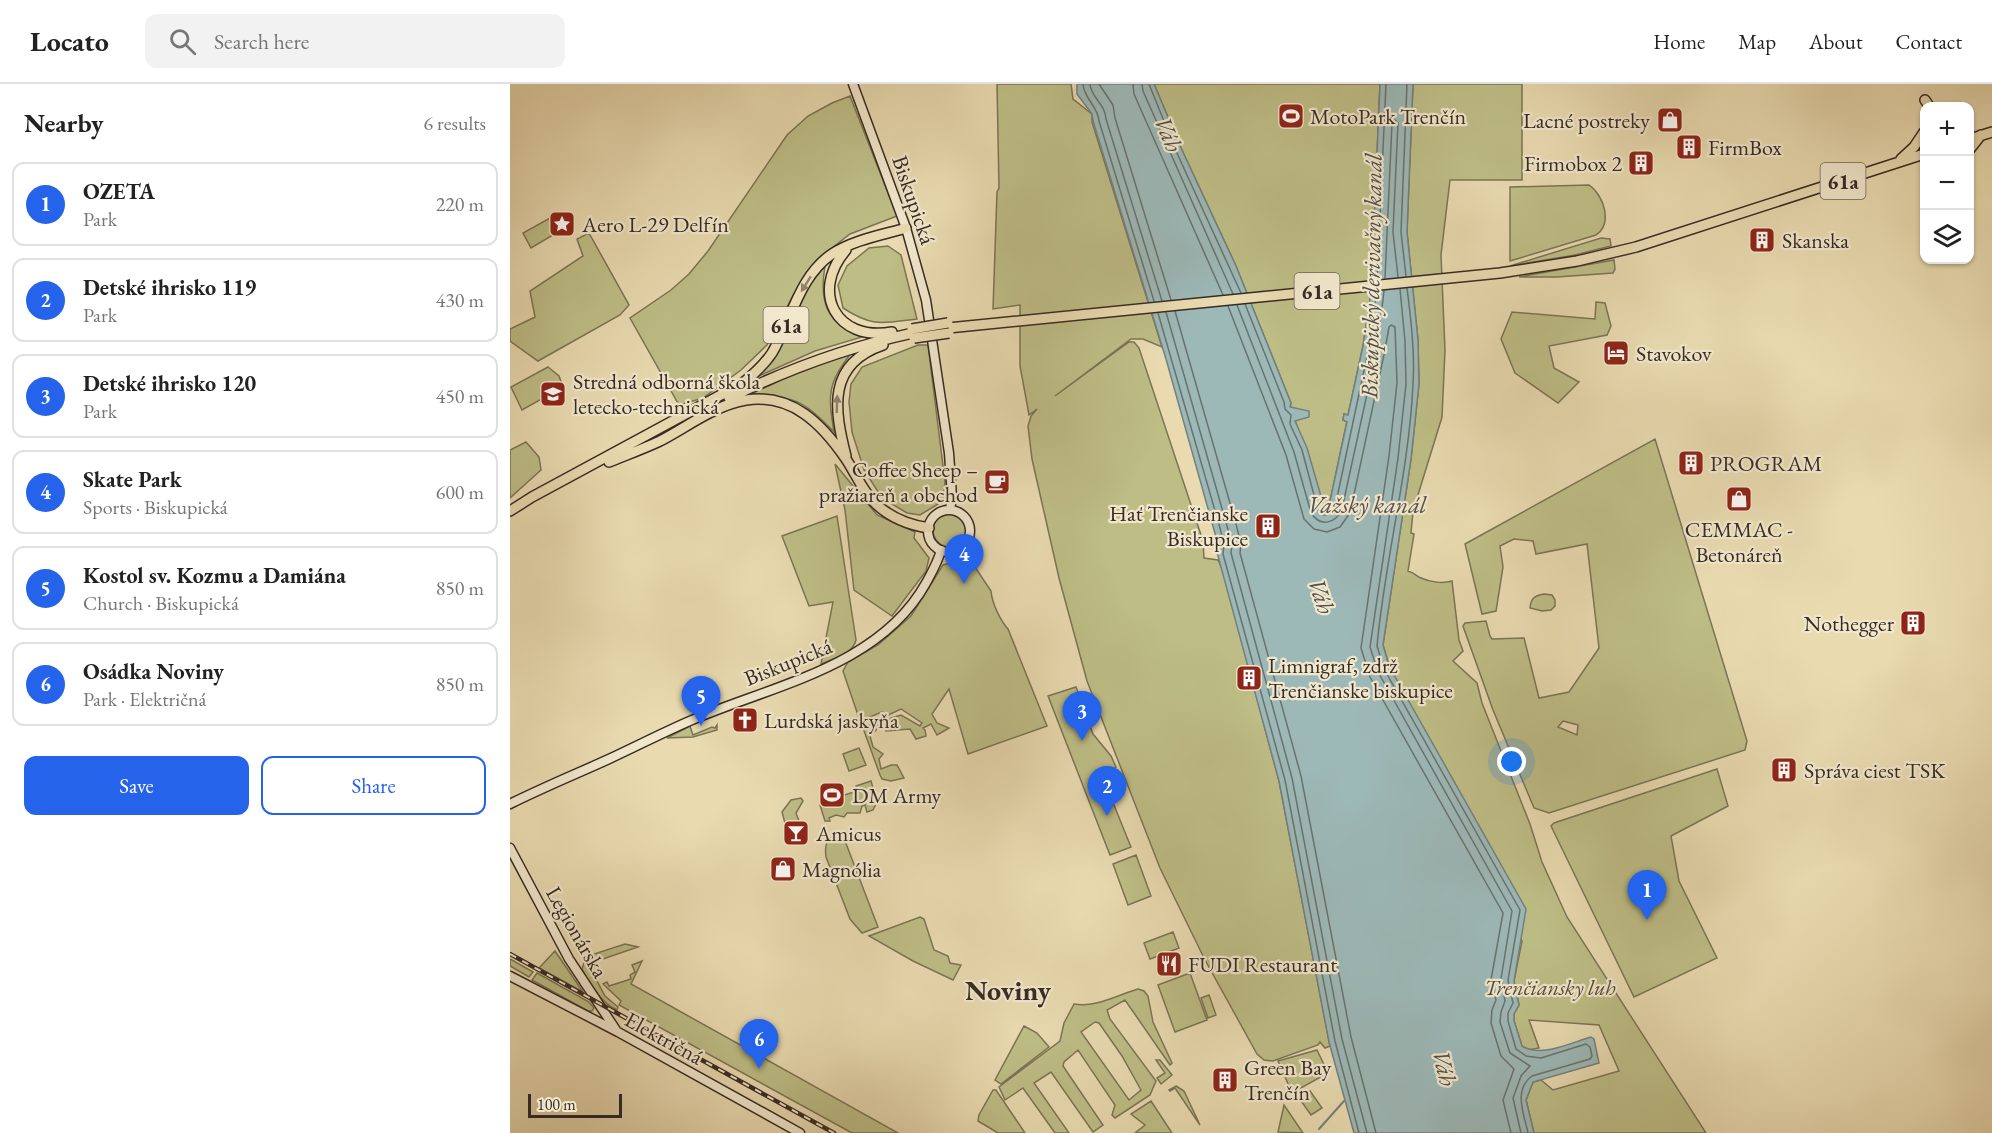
<!DOCTYPE html>
<html lang="en">
<head>
<meta charset="utf-8">
<style>
	:root { --surface:#fff; --page:#f2f2f2; --text:#222; --muted:#767676; --line:#e0e0e0; --accent:#2563eb }
	body { margin:0; font-family:"EB Garamond",serif; background:var(--page); color:var(--text) }
	.controls { position:absolute; right:18px; top:18px; display:grid; overflow:hidden; border-radius:12px; box-shadow:0 2px 4px #0004 }
	.controls button { width:54px; height:54px; display:grid; place-items:center; padding:0; border:0; border-bottom:2px solid var(--line); background:var(--surface); color:var(--text); font:30px sans-serif }
	.scale { position:absolute; left:18px; bottom:15px; width:94px; box-sizing:border-box; padding-left:6px; border:3px solid #382b25; border-top:0; font-size:16px; line-height:21px; white-space:nowrap; color:#382b25; -webkit-text-stroke:4px #f1e7cc; paint-order:stroke }
	.you { position:absolute; left:1002px; top:678px; width:21px; height:21px; margin:-15px; border:4px solid #fff; border-radius:50%; background:#1a73e8; box-shadow:0 0 0 9px #1a73e833 }
	.badge { display:grid; place-items:center; width:39px; height:39px; border-radius:50%; background:var(--accent); color:#fff; font-size:20px; font-weight:700 }
	.pin { position:absolute; translate:-50% -50px; filter:drop-shadow(0 2px 3px #0008) }
	.pin::after { content:''; position:absolute; top:32px; width:21px; height:18px; background:inherit; clip-path:polygon(0 0,100% 0,50% 100%) }
	.list { margin:0; padding:0; list-style:none }
	h2 { display:flex; justify-content:space-between; align-items:center; height:78px; margin:0; padding:0 24px; font-size:26px }
	h2 small { font-size:20px; font-weight:400; color:var(--muted) }
	.list li { display:grid; grid-template-columns:39px 1fr auto; gap:18px; align-items:center; box-sizing:border-box; height:84px; margin:0 12px 12px; padding:0 12px; border:2px solid var(--line); border-radius:12px }
	.list b { display:block; font-size:22px; white-space:nowrap }
	.list p { margin:0; font-size:20px; white-space:nowrap; color:var(--muted) }
	.list em { font-size:20px; font-style:normal; color:var(--muted) }
	.actions { display:flex; gap:12px; padding:18px 24px }
	.actions a { flex:1; padding:14px 0; border:2px solid var(--accent); border-radius:12px; text-align:center; font-size:21px; color:var(--accent) }
	.actions .main { background:var(--accent); color:#fff }
	.icon { flex:none; width:33px; height:33px; fill:none; stroke:currentColor; stroke-width:2; stroke-linecap:round; stroke-linejoin:round }
	.map { position:relative; flex:none; width:1482px; height:1049px; overflow:hidden }
	header { display:flex; align-items:center; gap:36px; box-sizing:border-box; height:84px; padding:0 30px; background:var(--surface); border-bottom:2px solid var(--line) }
	header strong { font-size:28px }
	nav { display:flex; gap:33px; margin-inline-start:auto; font-size:21px }
	.search { width:420px; height:54px; background:var(--page); display:flex; align-items:center; gap:15px; box-sizing:border-box; padding:0 21px; border-radius:12px; color:var(--muted); font-size:22px }
	main { display:flex }
	aside { flex:1; background:var(--surface) }
	.map>svg:first-child { display:block }
	.green { fill:#bebd86; stroke:#7b7456; stroke-width:1.5; fill-rule:evenodd }
	.water { fill:#9cb8b7; stroke:#74807d; stroke-width:1.5 }
	.lines { fill:none; stroke-linecap:round; stroke-linejoin:round }
	.shore { stroke:#6a726e; stroke-width:1.5 }
	.stream { stroke:#74807d; stroke-width:2 }
	.secondary-casing { stroke:#382b25; stroke-width:11 }
	.primary-casing { stroke:#382b25; stroke-width:12 }
	.secondary { stroke:#f1e7cc; stroke-width:8 }
	.primary { stroke:#e9dab0; stroke-width:9 }
	.rail-casing { stroke:#382b25; stroke-width:4.5 }
	.rail { stroke:#f1e7cc; stroke-width:2; stroke-dasharray:7; stroke-linecap:butt }
	.primary-bridge-casing { stroke:#382b25; stroke-width:12; stroke-linecap:butt }
	.primary-bridge { stroke:#e9dab0; stroke-width:9 }
	.oneway { fill:#90826a }
	.labels { text-anchor:middle; dominant-baseline:central; stroke-width:4.5; stroke-linejoin:round; paint-order:stroke }
	.shield { fill:#f1e7cc; stroke:#706357; stroke-width:1.5 }
	.shield-label { font-size:21px; font-weight:bold; fill:#382b25 }
	.poi-label { font-size:22px; fill:#382b25; stroke:#f1e7cc; text-anchor:start }
	.street-label { font-size:22px; fill:#382b25; stroke:#f1e7cc }
	.park-label { font-size:22px; font-style:italic; fill:#534838; stroke:#f1e7cc }
	.water-label { font-size:24px; font-style:italic; fill:#514e4a; stroke:#f1e7cc }
	.district-label { font-size:28px; font-weight:bold; fill:#382b25; stroke:#f1e7cc }
</style>
</head>
<body>
<header>
<strong>Locato</strong>
<div class="search"><svg class="icon" aria-label="search" viewBox="0 0 24 24"><circle cx="10" cy="10" r="6"/><path d="M15 15l6 6"/></svg>Search here</div>
<nav><a>Home</a><a>Map</a><a>About</a><a>Contact</a></nav>
</header>
<main>
<aside>
<h2>Nearby<small>6 results</small></h2>
<ul class="list">
<li><span class="badge">1</span><div><b>OZETA</b><p>Park</p></div><em>220 m</em></li>
<li><span class="badge">2</span><div><b>Detské ihrisko 119</b><p>Park</p></div><em>430 m</em></li>
<li><span class="badge">3</span><div><b>Detské ihrisko 120</b><p>Park</p></div><em>450 m</em></li>
<li><span class="badge">4</span><div><b>Skate Park</b><p>Sports · Biskupická</p></div><em>600 m</em></li>
<li><span class="badge">5</span><div><b>Kostol sv. Kozmu a Damiána</b><p>Church · Biskupická</p></div><em>850 m</em></li>
<li><span class="badge">6</span><div><b>Osádka Noviny</b><p>Park · Električná</p></div><em>850 m</em></li>
</ul>
<div class="actions"><a class="main">Save</a><a>Share</a></div>
</aside>
<div class="map">
<svg width="1482" height="1049" viewBox="0 0 1482 1049">
	<rect width="100%" height="100%" fill="#e9dab0"/>
	<filter id="stains"><feTurbulence type="fractalNoise" baseFrequency=".00333" numOctaves="4"/><feColorMatrix values="0 0 0 0 .2 0 0 0 0 .09 0 0 0 0 .02 0 0 0 .5 -.17"/></filter>
	<radialGradient id="worn" r=".72"><stop offset=".6" stop-color="#630" stop-opacity="0"/><stop offset="1" stop-color="#630" stop-opacity=".3"/></radialGradient>
	<path class="green" d="M 487,0 L 561,0 L 563,15 L 582,30 L 582,38 L 652,263 L 633,255 L 621,255 L 545,312 L 619,258 L 624,258 L 629,264 L 693,457 L 694,474 L 708,476 L 713,487 L 769,697 L 820,962 L 815,964 L 810,958 L 808,961 L 763,977 L 754,976 L 747,970 L 695,876 L 650,784 L 577,597 L 549,494 L 522,375 L 518,342 L 521,332 L 527,325 L 519,331 L 510,282 L 510,221 L 483,225 L 487,108 L 489,104 Z
		M 644,0 L 870,0 L 861,209 L 853,262 L 838,331 L 834,330 L 833,336 L 837,337 L 819,422 L 815,427 L 785,336 L 794,333 L 794,327 L 780,323 L 781,319 L 726,182 L 671,64 Z
		M 903,0 L 1012,0 L 1012,96 L 940,96 L 931,171 L 935,266 L 932,333 L 903,427 L 901,449 L 904,450 L 898,487 C 905,489 906,492 911,494 C 920,498 933,500 942,497 L 949,556 L 953,567 L 943,577 L 967,599 L 972,619 L 1020,740 L 1032,778 L 1057,833 L 1196,1049 L 1024,1049 L 1016,1016 L 1023,998 L 1031,996 L 1043,1006 L 1109,987 L 1089,941 L 1019,936 L 1029,964 L 1018,966 L 1012,962 L 1004,937 L 1004,930 L 1009,921 L 1004,897 L 1012,857 L 879,581 L 873,561 L 901,375 L 909,300 L 908,256 L 897,148 Z
		M 340,12 L 387,132 L 340,150 L 313,171 L 284,210 L 257,261 L 231,286 L 193,314 L 169,321 L 120,234 L 161,206 L 179,190 L 198,167 L 277,51 L 298,32 L 322,19 Z
		M 1079,101 C 1094,111 1103,140 1086,151 L 1000,177 L 1000,103 Z
		M 40,134 L 48,148 L 21,164 L 13,149 Z
		M 79,149 L 119,221 L 110,231 L 28,277 L 0,257 L 0,245 L 25,233 L 20,207 L 73,172 L 67,155 Z
		M 1091,154 L 1100,155 L 1101,162 L 1065,171 L 1000,182 Z
		M 378,162 L 391,171 L 407,235 C 373,239 364,244 333,224 L 328,201 L 337,182 L 359,164 Z
		M 1104,176 L 1105,185 L 1103,189 L 1047,193 L 1009,193 Z
		M 315,182 C 309,217 316,240 352,253 L 305,267 L 249,292 L 269,266 L 300,200 Z
		M 1086,218 L 1095,219 L 1101,242 L 1097,251 L 1039,262 L 1044,284 L 1069,298 L 1048,319 L 1005,289 L 991,255 L 1002,228 L 1085,235 Z
		M 408,261 L 418,261 L 435,398 L 433,417 L 410,431 L 397,429 L 372,414 L 354,386 L 342,348 L 339,318 L 341,300 L 352,283 Z
		M 342,268 C 317,299 318,311 324,348 C 294,317 285,312 241,310 L 280,292 Z
		M 38,283 L 49,292 L 53,303 L 12,326 L 1,303 Z
		M 1145,355 L 1237,657 L 1235,666 L 1039,729 L 1024,724 L 983,626 L 953,542 L 955,539 L 976,537 L 980,552 L 982,555 L 1014,554 L 1029,614 L 1059,608 L 1089,564 L 1077,460 L 1026,470 L 1023,457 L 1004,455 L 990,462 L 993,483 L 986,527 L 972,530 L 955,460 ZM 1053,637 L 1068,641 L 1067,651 L 1048,643 Z
		M 16,358 L 29,373 L 31,386 L 0,414 L 0,366 Z
		M 325,380 L 367,431 L 405,448 L 404,454 L 419,474 L 416,487 L 382,532 L 344,506 L 335,426 Z
		M423 446a17 17 0 1 1 34 0a17 17 0 1 1-34 0Z
		M 327,432 L 346,556 C 343,570 323,575 311,580 L 323,518 L 299,522 L 272,452 Z
		M 459,474 L 481,507 C 482,519 490,536 498,545 L 537,642 L 458,670 L 439,605 L 422,630 L 427,639 L 439,644 L 427,651 L 421,640 L 413,644 L 415,646 L 416,652 L 406,655 L 400,645 L 376,647 L 375,642 L 381,634 L 391,631 L 410,642 L 412,639 L 391,625 L 374,633 L 372,628 L 350,637 L 333,587 L 338,578 L 368,561 L 401,532 L 433,481 Z
		M 1034,510 L 1042,511 L 1045,516 L 1045,522 L 1041,526 L 1032,527 L 1020,524 C 1021,514 1024,512 1034,510 Z
		M 566,603 L 583,650 L 601,672 L 606,683 L 593,694 L 621,763 L 600,771 L 538,612 Z
		M 367,638 L 369,643 L 360,652 L 363,663 L 373,670 L 369,675 L 371,685 L 381,681 L 387,681 L 394,694 L 381,697 L 372,695 L 370,691 L 353,644 Z
		M 207,641 L 207,646 L 183,653 L 157,654 L 180,642 L 183,651 L 202,643 L 205,644 Z
		M 349,664 L 356,681 L 339,687 L 333,670 Z
		M 1207,685 L 1218,722 L 1161,752 L 1169,797 L 1207,874 L 1124,913 L 1041,742 L 1044,739 Z
		M 361,697 L 367,718 L 363,726 L 357,728 L 355,721 L 352,722 L 350,729 L 337,729 L 334,733 L 326,731 L 319,734 L 320,737 L 315,737 L 310,721 L 319,716 L 347,707 L 346,702 Z
		M 291,714 L 293,717 L 286,729 L 291,742 L 277,747 L 272,728 L 281,716 Z
		M 332,749 L 368,843 L 352,849 L 340,835 L 316,773 C 314,758 318,753 332,749 Z
		M 626,771 L 641,812 L 618,821 L 603,780 Z
		M 410,833 L 414,835 L 424,866 L 438,872 L 440,879 L 451,881 L 443,896 L 403,877 L 359,852 Z
		M 663,848 L 669,864 L 640,875 L 634,859 Z
		M 115,860 L 128,863 L 84,878 L 82,874 L 84,870 Z
		M 45,867 L 73,908 L 29,884 Z
		M 0,875 L 23,888 L 19,893 L 0,882 Z
		M 132,877 L 121,900 L 388,1049 L 342,1049 L 109,921 L 111,917 L 93,900 L 97,898 L 99,902 L 121,895 L 120,891 L 125,888 L 122,881 Z
		M 74,879 L 78,880 L 95,912 L 108,923 L 107,926 C 91,919 80,900 72,885 Z
		M 27,889 L 79,918 L 84,924 L 82,927 L 78,927 L 22,896 Z
		M 680,889 L 697,936 L 665,948 L 648,901 Z
		M 628,905 L 634,907 L 638,912 L 643,938 L 662,979 L 660,981 L 615,916 L 597,926 L 600,935 L 646,997 L 640,1011 L 605,1034 L 602,1031 L 605,1021 L 568,966 L 554,978 L 553,982 L 593,1041 L 583,1048 L 541,988 L 524,999 L 559,1049 L 545,1049 L 513,1004 L 495,1016 L 489,1003 L 550,957 L 554,939 L 564,920 C 585,924 608,911 628,905 ZM 585,938 L 589,939 L 612,972 L 631,1006 L 619,1016 L 571,948 Z
		M 699,911 L 706,931 L 698,934 L 691,914 Z
		M 514,942 L 527,949 L 539,963 L 491,1000 L 485,996 Z
		M 807,966 L 818,989 L 782,1009 L 768,977 Z
		M 646,976 L 650,976 L 662,991 L 651,1000 L 647,994 L 655,989 Z
		M 666,1002 L 674,1007 L 690,1041 L 665,1004 L 660,1007 L 659,1006 Z
		M 483,1006 L 486,1006 L 515,1049 L 488,1049 L 468,1037 L 469,1031 Z
		M 800,1007 L 812,1024 L 801,1031 L 789,1014 Z
		M 641,1017 L 662,1049 L 625,1049 L 635,1041 L 621,1030 Z
		M 774,1021 L 793,1049 L 768,1048 Z"/>
	<path class="water" d="M 567,0 L 644,0 L 671,64 L 726,182 L 781,319 L 780,323 L 799,327 L 799,333 L 785,337 L 797,364 L 815,426 L 819,422 L 837,338 L 833,336 L 834,330 L 838,331 L 853,262 L 861,209 L 870,0 L 903,0 L 897,148 L 908,256 L 909,300 L 901,375 L 873,561 L 879,582 L 1016,825 L 1004,897 L 1009,921 L 1004,930 L 1004,937 L 1012,962 C 1031,974 1060,959 1081,953 L 1084,955 L 1089,979 L 1023,998 L 1016,1016 L 1024,1049 L 844,1049 L 819,958 L 769,697 L 708,472 L 705,464 L 709,463 L 704,446 L 656,275 L 583,37 L 582,30 L 567,10 Z"/>
	<g class="lines">
		<path class="shore" d="M 573,0 C 574,15 588,22 589,37 L 644,217
			M 580,0 C 581,14 595,19 596,35 L 652,217
			M 589,0 L 603,21 L 605,34 L 661,216
			M 623,0 L 624,10 L 713,211
			M 632,0 L 633,7 L 723,210
			M 639,0 L 666,67 L 731,209
			M 896,192 L 891,148 L 897,0
			M 875,194 L 882,39 L 885,36 L 888,39 L 883,148 L 888,193
			M 867,195 L 876,0
			M 897,204 C 901,236 905,268 903,300 C 899,388 875,474 867,562 L 874,585 L 1010,826 L 998,896 L 1003,919 L 998,929 L 998,937 L 1006,965 L 1016,972 L 1031,974 L 1076,960 L 1080,963 L 1082,972 L 1080,975 L 1022,992 C 1003,1006 1014,1030 1018,1049
			M 890,205 L 895,257 L 896,300 L 888,374 L 860,563 L 868,588 L 1002,827 L 991,895 L 995,917 L 991,928 L 990,938 L 1000,969 L 1020,982 L 1011,992 L 1003,1014 L 1011,1049
			M 735,220 L 774,318 L 775,325 L 781,331 L 780,340 L 792,366 L 808,426 C 814,435 821,430 825,423 L 859,263 L 867,207
			M 727,221 L 784,368 L 801,429 C 811,444 826,439 832,425 L 867,264 L 874,207
			M 718,222 L 776,371 L 794,435 L 804,445 L 817,448 L 830,443 L 840,429 L 875,266 L 879,243 L 881,241 L 885,243 L 887,299 L 879,372 L 851,564 L 860,593 L 993,829 L 981,896 L 986,916 L 982,926 L 981,939 L 991,972 L 1004,985 L 993,1016 L 1001,1049
			M 665,227 L 726,440 L 731,460 L 730,469 L 791,692 L 841,953 L 866,1049
			M 656,228 L 717,442 L 722,460 L 721,469 L 782,694 L 832,955 L 857,1049
			M 648,229 L 710,444 L 714,461 L 713,470 L 775,696 L 825,957 L 849,1049"/>
		<path class="stream" d="M 809,1045 L 834,1017"/>
		<defs>
			<path id="secondary" d="M 343,0 L 396,144 L 416,216 L 439,369 L 442,413 L 440,426
				M418 447a21 21 0 1 1 42 0a21 21 0 1 1-42 0Z
				M 0,720 C 32,704 66,690 99,675 C 127,662 154,648 182,636 C 264,601 370,582 416,499 C 422,488 428,478 431,466
				M 0,764 L 59,875 L 106,946
				M 0,892 L 108,948 L 290,1049"/>
			<path id="primary" d="M 1415,16 L 1419,22
				M 1460,55 L 1482,48
				M 1460,65 L 1471,51
				M 1391,75 L 1404,63 L 1414,48
				M 336,166 C 300,208 326,258 382,248
				M 438,244 L 990,189 L 1067,177 L 1126,163 L 1414,70
				M 219,314 C 278,285 338,263 403,249
				M 336,372 C 324,325 317,280 373,261
				M 99,378 C 116,371 133,365 150,357 C 177,343 205,321 236,316 C 282,309 312,340 336,375 C 346,390 352,407 366,420 C 381,434 399,441 419,444
				M 0,427 L 22,413 L 233,299 C 244,290 254,281 262,269 C 281,237 289,192 322,170 C 343,156 372,151 396,144"/>
		</defs>
		<use href="#secondary" class="secondary-casing"/>
		<use href="#primary" class="primary-casing"/>
		<use href="#secondary" class="secondary"/>
		<use href="#primary" class="primary"/>
		<defs>
			<path id="rail" d="M 0,870 L 324,1049"/>
		</defs>
		<use href="#rail" class="rail-casing"/>
		<use href="#rail" class="rail"/>
		<defs>
			<path id="primary-bridge" d="M 402,245 L 438,239
				M 404,254 L 439,249"/>
		</defs>
		<use href="#primary-bridge" class="primary-bridge-casing"/>
		<use href="#primary-bridge" class="primary-bridge"/>
	</g>
	<defs><path id="oneway-solid" d="M-6-.8H1V-3.2L6.5 0L1 3.2V.8H-6Z" transform="scale(1.5)"/></defs>
	<g class="oneway">
		<use href="#oneway-solid" transform="translate(296 200) rotate(122)"/>
		<use href="#oneway-solid" transform="translate(327 320) rotate(-88)"/>
	</g>
	<defs>
		<symbol id="stadium-square" viewBox="-11 -11 22 22"><rect x="-9" y="-9" width="18" height="18" rx="4" fill="#8f2418" stroke="#f1e7cc"/><path d="M0-5a6.5 5 0 1 0 0 10a6.5 5 0 1 0 0-10ZM-3.5-1.8h7v3.6h-7Z" fill="#fff"/></symbol>
		<symbol id="shop-square" viewBox="-11 -11 22 22"><rect x="-9" y="-9" width="18" height="18" rx="4" fill="#8f2418" stroke="#f1e7cc"/><path d="M-5-2.5h2.3a2.7 3.5 0 0 1 5.4 0H5L5.5 6h-11ZM-1.5-2.5h3a1.5 2.3 0 0 0-3 0Z" fill="#fff"/></symbol>
		<symbol id="building-square" viewBox="-11 -11 22 22"><rect x="-9" y="-9" width="18" height="18" rx="4" fill="#8f2418" stroke="#f1e7cc"/><path d="M-4-6H4V6H1V3H-1V6H-4ZM-2.5-4.3h1.7v1.8h-1.7ZM.8-4.3h1.7v1.8H.8ZM-2.5-1h1.7V.8h-1.7ZM.8-1h1.7V.8H.8Z" fill="#fff"/></symbol>
		<symbol id="sight-square" viewBox="-11 -11 22 22"><rect x="-9" y="-9" width="18" height="18" rx="4" fill="#8f2418" stroke="#f1e7cc"/><path d="M0-6L1.8-2.2L6-1.7L2.9 1.2L3.7 5.4L0 3.3L-3.7 5.4L-2.9 1.2L-6-1.7L-1.8-2.2Z" fill="#fff"/></symbol>
		<symbol id="hotel-square" viewBox="-11 -11 22 22"><rect x="-9" y="-9" width="18" height="18" rx="4" fill="#8f2418" stroke="#f1e7cc"/><path d="M-6-4.5h1.5V1H6V5H4.5V3h-9V5H-6ZM-4 0a1.8 1.8 0 1 1 3.6 0ZM.5 0V-2.5h3Q6-2.5 6 0Z" fill="#fff"/></symbol>
		<symbol id="school-square" viewBox="-11 -11 22 22"><rect x="-9" y="-9" width="18" height="18" rx="4" fill="#8f2418" stroke="#f1e7cc"/><path d="M0-5L7-2L0 1L-7-2ZM-4 1L0 2.5L4 1V4Q0 6-4 4Z" fill="#fff"/></symbol>
		<symbol id="cafe-square" viewBox="-11 -11 22 22"><rect x="-9" y="-9" width="18" height="18" rx="4" fill="#8f2418" stroke="#f1e7cc"/><path d="M-5.5-4.5H6V0H3Q3 3.5 0 3.5H-2.5Q-5.5 3.5-5.5 0ZM3-3.2v2h1.7v-2ZM-6 4.5H4V6H-6Z" fill="#fff"/></symbol>
		<symbol id="church-square" viewBox="-11 -11 22 22"><rect x="-9" y="-9" width="18" height="18" rx="4" fill="#8f2418" stroke="#f1e7cc"/><path d="M-1.2-6h2.4v3.5h3.3v2.4h-3.3V6h-2.4V-.1h-3.3v-2.4h3.3Z" fill="#fff"/></symbol>
		<symbol id="bar-square" viewBox="-11 -11 22 22"><rect x="-9" y="-9" width="18" height="18" rx="4" fill="#8f2418" stroke="#f1e7cc"/><path d="M-6-5H6L.8 .8V4.5H3.5V6h-7V4.5H-.8V.8Z" fill="#fff"/></symbol>
		<symbol id="restaurant-square" viewBox="-11 -11 22 22"><rect x="-9" y="-9" width="18" height="18" rx="4" fill="#8f2418" stroke="#f1e7cc"/><path d="M-5-6h1v4h1v-4h1v4h1v-4h1v5L-1.5 .5V6h-2V.5L-5-1ZM5-6V6H3V1.5H1.5Q1.5-4 5-6Z" fill="#fff"/></symbol>
	</defs>
	<g fill-rule="evenodd">
		<use href="#stadium-square" x="766" y="17" width="30" height="30"/>
		<use href="#shop-square" x="1145" y="21" width="30" height="30"/>
		<use href="#building-square" x="1164" y="48" width="30" height="30"/>
		<use href="#building-square" x="1116" y="64" width="30" height="30"/>
		<use href="#sight-square" x="37" y="125" width="30" height="30"/>
		<use href="#building-square" x="1237" y="141" width="30" height="30"/>
		<use href="#hotel-square" x="1091" y="254" width="30" height="30"/>
		<use href="#school-square" x="28" y="295" width="30" height="30"/>
		<use href="#building-square" x="1166" y="364" width="30" height="30"/>
		<use href="#cafe-square" x="472" y="383" width="30" height="30"/>
		<use href="#shop-square" x="1214" y="400" width="30" height="30"/>
		<use href="#building-square" x="743" y="427" width="30" height="30"/>
		<use href="#building-square" x="1388" y="524" width="30" height="30"/>
		<use href="#building-square" x="724" y="579" width="30" height="30"/>
		<use href="#church-square" x="220" y="621" width="30" height="30"/>
		<use href="#building-square" x="1259" y="671" width="30" height="30"/>
		<use href="#stadium-square" x="307" y="696" width="30" height="30"/>
		<use href="#bar-square" x="271" y="734" width="30" height="30"/>
		<use href="#shop-square" x="258" y="770" width="30" height="30"/>
		<use href="#restaurant-square" x="644" y="865" width="30" height="30"/>
		<use href="#building-square" x="700" y="981" width="30" height="30"/>
	</g>
	<g class="labels">
		<g class="shield">
			<rect x="1310.5" y="79" width="45" height="36" rx="4.5"/>
			<rect x="784.5" y="189" width="45" height="36" rx="4.5"/>
			<rect x="253.5" y="223" width="45" height="36" rx="4.5"/>
		</g>
		<g class="shield-label">
			<text x="1333" y="97">61a</text>
			<text x="807" y="207">61a</text>
			<text x="276" y="241">61a</text>
		</g>
		<g class="poi-label">
			<text x="800" y="32">MotoPark Trenčín</text>
			<text x="1140" y="36" text-anchor="end">Lacné postreky</text>
			<text x="1198" y="63">FirmBox</text>
			<text x="1112" y="79" text-anchor="end">Firmobox 2</text>
			<text x="72" y="140">Aero L-29 Delfín</text>
			<text x="1272" y="156">Skanska</text>
			<text x="1126" y="269">Stavokov</text>
			<text x="63" y="297">Stredná odborná škola<tspan x="63" dy="25">letecko-technická</tspan></text>
			<text x="1200" y="379">PROGRAM</text>
			<text x="468" y="385" text-anchor="end">Coffee Sheep –<tspan x="468" dy="25">pražiareň a obchod</tspan></text>
			<text x="738" y="429" text-anchor="end">Hať Trenčianske<tspan x="738" dy="25">Biskupice</tspan></text>
			<text x="1229" y="445" text-anchor="middle">CEMMAC -<tspan x="1229" dy="25">Betonáreň</tspan></text>
			<text x="1384" y="539" text-anchor="end">Nothegger</text>
			<text x="758" y="581">Limnigraf, zdrž<tspan x="758" dy="25">Trenčianske biskupice</tspan></text>
			<text x="254" y="636">Lurdská jaskyňa</text>
			<text x="1294" y="686">Správa ciest TSK</text>
			<text x="342" y="711">DM Army</text>
			<text x="306" y="749">Amicus</text>
			<text x="292" y="785">Magnólia</text>
			<text x="678" y="880">FUDI Restaurant</text>
			<text x="734" y="983">Green Bay<tspan x="734" dy="25">Trenčín</tspan></text>
		</g>
		<g class="street-label">
			<text transform="translate(404 116) rotate(71)">Biskupická</text>
			<text transform="translate(278 578) rotate(-22)">Biskupická</text>
			<text transform="translate(67 848) rotate(60)">Legionárska</text>
			<text transform="translate(154 954) rotate(29)">Električná</text>
		</g>
		<g class="park-label">
			<text x="1040" y="903">Trenčiansky luh</text>
		</g>
		<g class="water-label">
			<text transform="translate(659 50) rotate(68)">Váh</text>
			<text transform="translate(861 192) rotate(-89)">Biskupický derivačný kanál</text>
			<text x="857" y="420">Važský kanál</text>
			<text transform="translate(812 512) rotate(72)">Váh</text>
			<text transform="translate(935 984) rotate(77)">Váh</text>
		</g>
		<g class="district-label">
			<text x="498" y="906">Noviny</text>
		</g>
	</g>
	<rect width="100%" height="100%" filter="url(#stains)"/>
	<rect width="100%" height="100%" fill="url(#worn)"/>
</svg>
<div class="controls">
<button>+</button>
<button>−</button>
<button><svg class="icon" aria-label="layers" viewBox="0 0 24 24"><path d="M12 4l9 5-9 5-9-5zM3 14l9 5 9-5"/></svg></button>
</div>
<div class="scale">100 m</div>
<div class="you"></div>
<div class="pin badge" style="left:1137px;top:836px">1</div>
<div class="pin badge" style="left:597px;top:732px">2</div>
<div class="pin badge" style="left:572px;top:657px">3</div>
<div class="pin badge" style="left:454px;top:500px">4</div>
<div class="pin badge" style="left:191px;top:642px">5</div>
<div class="pin badge" style="left:249px;top:985px">6</div>
</div>
</main>
</body>
</html>
